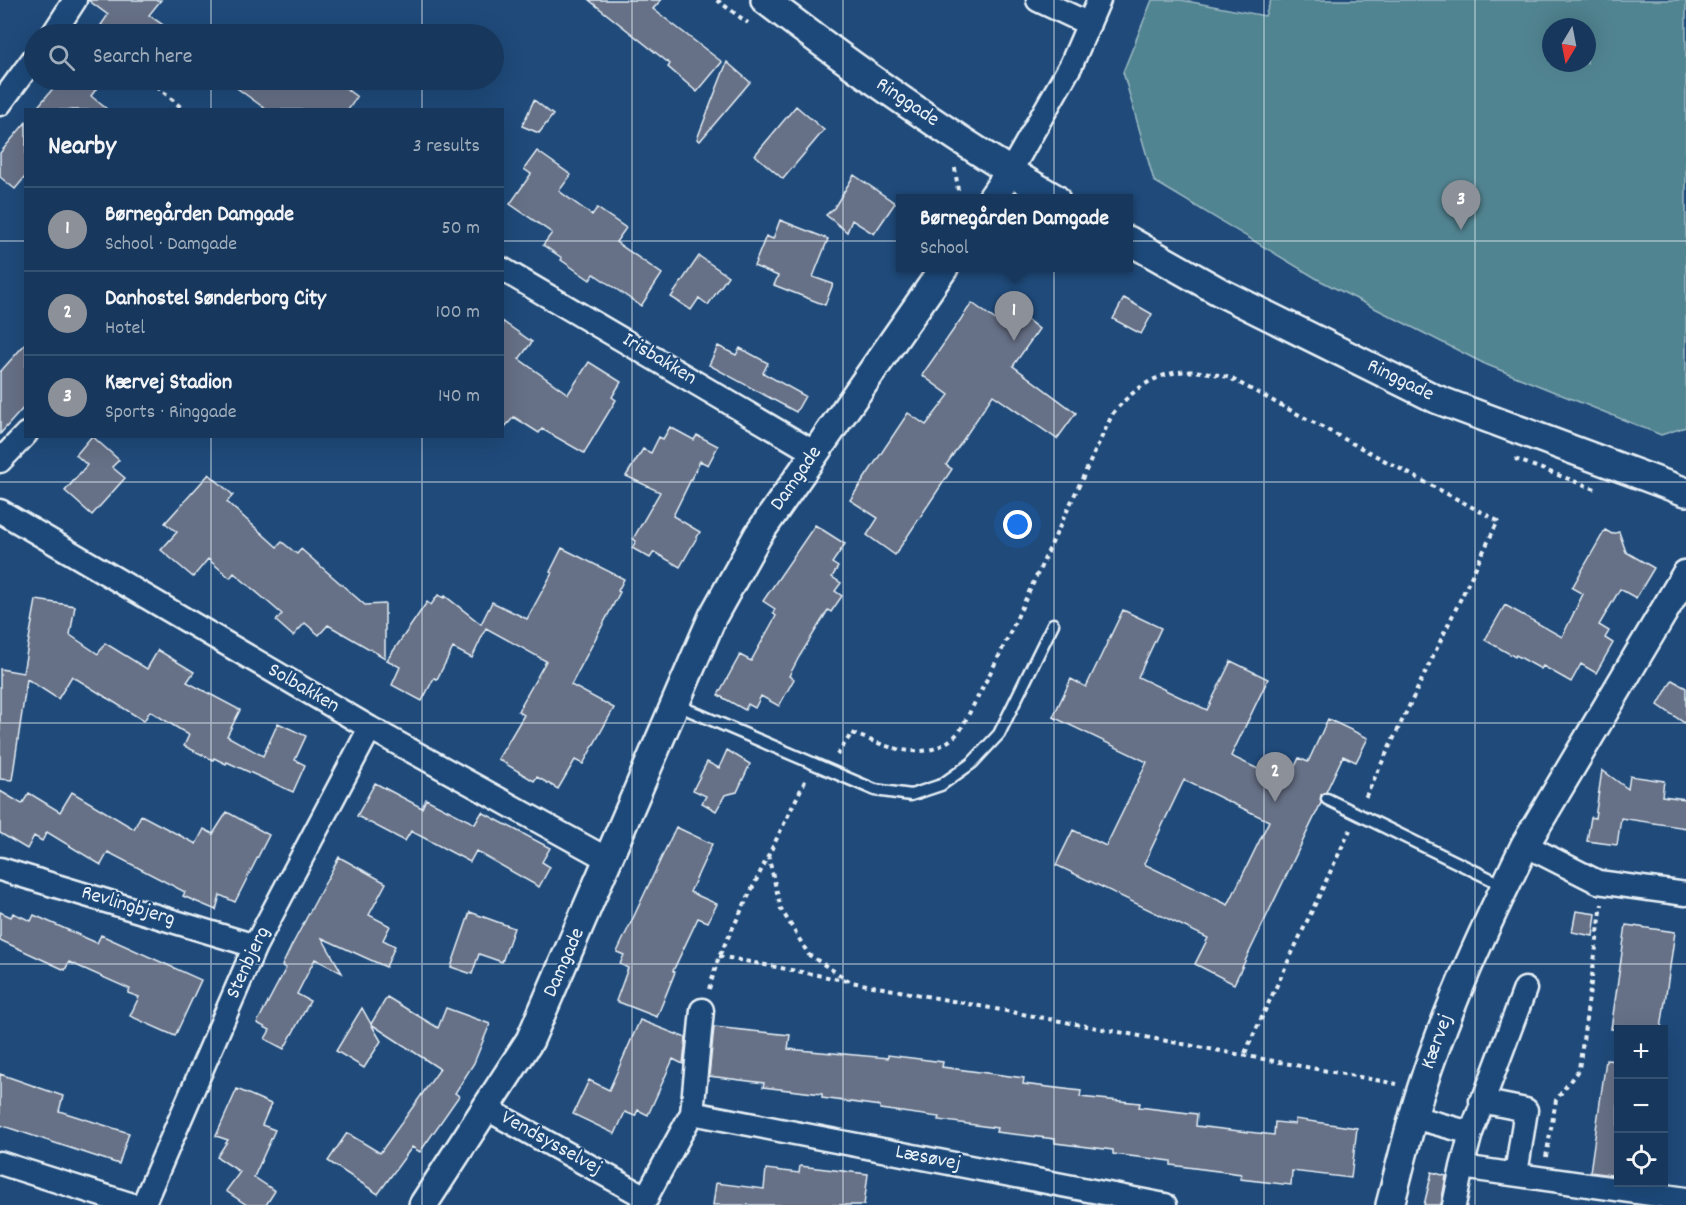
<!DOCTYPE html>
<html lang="en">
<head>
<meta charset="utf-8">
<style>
	:root { --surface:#17385c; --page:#244365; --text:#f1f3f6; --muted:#9eacbb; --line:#365272; --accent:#8c9099 }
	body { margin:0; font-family:Dekko,sans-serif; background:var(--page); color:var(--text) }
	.controls { position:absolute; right:18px; bottom:18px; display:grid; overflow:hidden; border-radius:0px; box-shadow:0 6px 24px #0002 }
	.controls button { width:54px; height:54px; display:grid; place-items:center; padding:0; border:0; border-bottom:2px solid var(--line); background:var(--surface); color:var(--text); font:30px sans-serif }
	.compass { position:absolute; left:1542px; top:18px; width:54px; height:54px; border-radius:50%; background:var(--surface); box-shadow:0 6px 24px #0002; rotate:190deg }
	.you { position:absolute; left:1018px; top:525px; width:21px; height:21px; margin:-15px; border:4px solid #fff; border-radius:50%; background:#1a73e8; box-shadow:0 0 0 9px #1a73e833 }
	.badge { display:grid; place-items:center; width:39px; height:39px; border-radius:50%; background:var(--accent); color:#fff; font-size:20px; font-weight:700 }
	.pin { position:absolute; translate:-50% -50px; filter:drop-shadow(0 2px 3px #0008) }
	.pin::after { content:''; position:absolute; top:32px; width:21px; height:18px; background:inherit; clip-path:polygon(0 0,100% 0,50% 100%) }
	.popup { position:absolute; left:896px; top:194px; width:237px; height:78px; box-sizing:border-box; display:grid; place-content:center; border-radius:0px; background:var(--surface); filter:drop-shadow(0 2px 4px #0005); font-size:20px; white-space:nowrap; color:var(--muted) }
	.popup b { font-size:22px; color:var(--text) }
	.popup::after { content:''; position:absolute; left:50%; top:100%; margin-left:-12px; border:12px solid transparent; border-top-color:var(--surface) }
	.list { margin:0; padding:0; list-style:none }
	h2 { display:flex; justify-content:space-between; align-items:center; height:78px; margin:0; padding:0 24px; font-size:26px }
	h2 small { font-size:20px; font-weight:400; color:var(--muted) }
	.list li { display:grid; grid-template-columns:39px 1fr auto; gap:18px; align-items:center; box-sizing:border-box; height:84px; padding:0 24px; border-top:2px solid var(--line) }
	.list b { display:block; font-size:22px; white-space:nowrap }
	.list p { margin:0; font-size:20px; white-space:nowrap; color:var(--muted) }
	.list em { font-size:20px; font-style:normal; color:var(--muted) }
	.icon { flex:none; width:33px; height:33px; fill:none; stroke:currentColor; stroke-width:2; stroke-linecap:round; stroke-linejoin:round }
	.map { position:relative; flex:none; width:1686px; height:1205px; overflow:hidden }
	.search { position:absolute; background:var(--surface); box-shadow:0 6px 24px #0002; left:24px; top:24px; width:480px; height:66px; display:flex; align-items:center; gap:15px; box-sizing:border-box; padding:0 21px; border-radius:33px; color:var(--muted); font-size:22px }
	.panel { position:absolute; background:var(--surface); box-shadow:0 6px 24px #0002; left:24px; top:108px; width:480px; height:330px; border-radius:0px }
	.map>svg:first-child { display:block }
	.green { fill:#518491; stroke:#9cbac4; stroke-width:1.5; fill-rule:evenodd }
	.building { fill:#667086; stroke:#e8f1f8; stroke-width:1.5; fill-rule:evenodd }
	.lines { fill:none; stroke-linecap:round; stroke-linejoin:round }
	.service-casing { stroke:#e8f1f8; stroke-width:15 }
	.minor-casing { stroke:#e8f1f8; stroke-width:27 }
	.tertiary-casing { stroke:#e8f1f8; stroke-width:32 }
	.path { stroke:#e8f1f8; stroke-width:4; stroke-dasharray:4.5 4.5; stroke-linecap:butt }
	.service { stroke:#1f4a7a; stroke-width:10 }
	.minor { stroke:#1f4a7a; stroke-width:22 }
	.tertiary { stroke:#1f4a7a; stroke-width:27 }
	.grid { fill:none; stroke:#e8f1f8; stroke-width:1.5; stroke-opacity:0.55 }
	.labels { text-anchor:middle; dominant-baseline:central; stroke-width:4.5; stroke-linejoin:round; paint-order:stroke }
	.street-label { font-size:21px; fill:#e8f1f8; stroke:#1f4a7a }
</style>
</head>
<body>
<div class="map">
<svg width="1686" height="1205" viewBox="0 0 1686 1205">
	<rect width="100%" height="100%" fill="#1f4a7a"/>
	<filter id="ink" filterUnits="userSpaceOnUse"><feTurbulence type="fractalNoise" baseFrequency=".0167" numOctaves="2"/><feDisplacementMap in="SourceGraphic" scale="12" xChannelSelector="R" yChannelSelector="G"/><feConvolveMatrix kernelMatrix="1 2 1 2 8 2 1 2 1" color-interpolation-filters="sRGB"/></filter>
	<g filter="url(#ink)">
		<path class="green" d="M 1152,0 L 1181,0 L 1265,16 L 1271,0 L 1686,0 L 1686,427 L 1661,435 L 1485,364 L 1319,280 L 1154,181 L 1123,72 ZM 1551,27 L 1587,27 L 1587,63 L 1551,63 Z"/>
		<path class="building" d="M 88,0 L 161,0 L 149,15 L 176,34 L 114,34 L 101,25 L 108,15 Z
			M 589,0 L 661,0 L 653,9 L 722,62 L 697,92 L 668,67 L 670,64 Z
			M 727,62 L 750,82 L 700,141 L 697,139 Z
			M 60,80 L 103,80 L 91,96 L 108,110 L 35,110 Z
			M 226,80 L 334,80 L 357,97 L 348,110 L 267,110 Z
			M 534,100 L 553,115 L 539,133 L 522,126 Z
			M 796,106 L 824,130 L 783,179 L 755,155 Z
			M 26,122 L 26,176 L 15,189 L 0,177 L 0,153 Z
			M 537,151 L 571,175 L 559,191 L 592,215 L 597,208 L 626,228 L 616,242 L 662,274 L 641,306 L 594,274 L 590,280 L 561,260 L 562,258 L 543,245 L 552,233 L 510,204 L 531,174 L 524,169 Z
			M 854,175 L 895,203 L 874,234 L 852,220 L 847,232 L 826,215 L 834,208 Z
			M 780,220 L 828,239 L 813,277 L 833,284 L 825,305 L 774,285 L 778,276 L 754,266 L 766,236 L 773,239 Z
			M 699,256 L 728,276 L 708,305 L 699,298 L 691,310 L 671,297 Z
			M 1124,298 L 1152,314 L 1141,334 L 1113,319 Z
			M 972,303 L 1000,323 L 1011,307 L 1039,329 L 1013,366 L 1076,413 L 1057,439 L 993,395 L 946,465 L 952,469 L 895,555 L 867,535 L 878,518 L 850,500 L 908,413 L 926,425 L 949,395 L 922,375 Z
			M 502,321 L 532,342 L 519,359 L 568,394 L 589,362 L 621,382 L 612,397 L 616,400 L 584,453 L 542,429 L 539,433 L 514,417 L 502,430 Z
			M 26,343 L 26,405 L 0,434 L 0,372 Z
			M 718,346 L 736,355 L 740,348 L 768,363 L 763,373 L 805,396 L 796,412 L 709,365 Z
			M 670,427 L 694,440 L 697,435 L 718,446 L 708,465 L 700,461 L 673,516 L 700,532 L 680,567 L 654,552 L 650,558 L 632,548 L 636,541 L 633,539 L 660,492 L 626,476 L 643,449 L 651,453 L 659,437 L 663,439 Z
			M 92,436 L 119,460 L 112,467 L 125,478 L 92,515 L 65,491 L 87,465 L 76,455 Z
			M 209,474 L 233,495 L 227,502 L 277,547 L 282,542 L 297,554 L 301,549 L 365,605 L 385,604 L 385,658 L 328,625 L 319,635 L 305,623 L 293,636 L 276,621 L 282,614 L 234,573 L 230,578 L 208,559 L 193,577 L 161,550 L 177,532 L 165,523 Z
			M 815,525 L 845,544 L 832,563 L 838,567 L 832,577 L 841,583 L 835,591 L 842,596 L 831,612 L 828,610 L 799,657 L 789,676 L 794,679 L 779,706 L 761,696 L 755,708 L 748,704 L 745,710 L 718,695 L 740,655 L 751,661 L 776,616 L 773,613 L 775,609 L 763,601 Z
			M 1605,530 L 1612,534 L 1619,532 L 1626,552 L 1654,568 L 1636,598 L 1620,589 L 1599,625 L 1609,631 L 1605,638 L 1613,643 L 1596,673 L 1581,664 L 1571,682 L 1543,666 L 1541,669 L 1516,655 L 1515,657 L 1485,640 L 1505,605 L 1562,637 L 1583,594 L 1572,588 Z
			M 562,548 L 624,579 L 618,591 L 620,592 L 571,685 L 614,708 L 583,764 L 575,760 L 558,789 L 537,777 L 534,781 L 498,759 L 524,715 L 518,711 L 546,661 L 486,628 L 472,658 L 453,648 L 437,679 L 434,678 L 422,701 L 392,685 L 400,667 L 387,660 L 427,602 L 431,605 L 438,595 L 444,598 L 445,596 L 481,624 L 492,602 L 527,619 L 552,573 L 550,572 Z
			M 36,600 L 75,606 L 70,635 L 98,654 L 105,643 L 147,669 L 158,650 L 194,672 L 187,682 L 240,710 L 227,736 L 263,756 L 278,723 L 306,736 L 295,760 L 305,765 L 293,792 L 227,762 L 226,764 L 214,758 L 213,760 L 184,746 L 189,735 L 150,711 L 144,721 L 72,676 L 58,699 L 27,679 L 12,780 L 0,779 L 0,669 L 23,673 Z
			M 1123,610 L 1161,628 L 1138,677 L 1207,710 L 1231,661 L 1268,679 L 1231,756 L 1287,783 L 1299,758 L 1308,762 L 1328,719 L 1368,738 L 1356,762 L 1343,756 L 1326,792 L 1321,795 L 1321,803 L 1234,984 L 1195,964 L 1208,938 L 1056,865 L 1073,830 L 1106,846 L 1147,762 L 1053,717 L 1071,679 L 1086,687 ZM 1184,780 L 1269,821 L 1228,905 L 1144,864 Z
			M 1672,680 L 1686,688 L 1686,724 L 1658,705 Z
			M 727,750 L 750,764 L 737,792 L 725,795 L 716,811 L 702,803 L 706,796 L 693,790 L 707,762 L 719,768 Z
			M 1602,770 L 1628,789 L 1630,776 L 1664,781 L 1662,796 L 1686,799 L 1686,828 L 1621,818 L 1617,845 L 1587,841 L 1591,817 L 1595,818 Z
			M 375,783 L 422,808 L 426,799 L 475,824 L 482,812 L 550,848 L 542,862 L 550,867 L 539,887 L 476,851 L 470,862 L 411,831 L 405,841 L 357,816 Z
			M 0,791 L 22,804 L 29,793 L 60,812 L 72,792 L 134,829 L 141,815 L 196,844 L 204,829 L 213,834 L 227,812 L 269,835 L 235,902 L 220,895 L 216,910 L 183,896 L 185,892 L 108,852 L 101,865 L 47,832 L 42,841 L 34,836 L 27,849 L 0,833 Z
			M 676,827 L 712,844 L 690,892 L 717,904 L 708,922 L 698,918 L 673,971 L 675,972 L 657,1017 L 616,1001 L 628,968 L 620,964 L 624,955 L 617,952 Z
			M 339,857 L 386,883 L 369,915 L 390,926 L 383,940 L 395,946 L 386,967 L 322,938 L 342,973 L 315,959 L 297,994 L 310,1001 L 284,1049 L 265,1039 L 270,1030 L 257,1023 L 286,968 L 282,966 L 291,947 Z
			M 1576,911 L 1596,914 L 1593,936 L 1572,932 Z
			M 0,912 L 11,917 L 13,913 L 31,921 L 34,915 L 97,943 L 101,935 L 201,980 L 175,1036 L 130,1016 L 139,997 L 128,993 L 130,989 L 69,962 L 65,970 L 0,940 Z
			M 470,912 L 514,928 L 502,962 L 479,954 L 472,974 L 451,967 Z
			M 1626,925 L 1675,932 L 1661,1029 L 1611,1029 Z
			M 387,997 L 438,1028 L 446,1008 L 490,1024 L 474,1063 L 455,1093 L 459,1096 L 420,1152 L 412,1147 L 378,1194 L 328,1161 L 347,1133 L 380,1153 L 440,1069 L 371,1024 L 381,1041 L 364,1068 L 336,1051 L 362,1008 L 371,1024 Z
			M 640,1020 L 686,1038 L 683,1064 L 673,1059 L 648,1115 L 638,1110 L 635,1116 L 625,1112 L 615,1134 L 573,1114 L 589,1080 L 609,1090 Z
			M 714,1027 L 790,1035 L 788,1049 L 888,1058 L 888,1055 L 943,1062 L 942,1067 L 1024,1078 L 1023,1084 L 1081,1091 L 1080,1097 L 1140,1103 L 1139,1107 L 1197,1114 L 1196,1126 L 1274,1135 L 1275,1122 L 1295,1124 L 1295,1119 L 1357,1128 L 1351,1178 L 1292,1171 L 1291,1185 L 1240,1179 L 1241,1174 L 1171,1165 L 1171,1161 L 1113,1154 L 1113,1150 L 1055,1143 L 1055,1139 L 996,1132 L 997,1128 L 938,1120 L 939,1117 L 880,1109 L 880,1106 L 822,1098 L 822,1094 L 763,1087 L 764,1083 L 709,1076 Z
			M 1606,1060 L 1618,1061 L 1618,1176 L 1590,1172 Z
			M 0,1074 L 63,1096 L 59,1111 L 129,1133 L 119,1164 L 0,1125 Z
			M 237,1089 L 271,1104 L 262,1125 L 275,1130 L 254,1177 L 275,1191 L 266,1205 L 247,1205 L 226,1191 L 240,1172 L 217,1157 L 228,1140 L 216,1136 Z
			M 800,1166 L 868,1174 L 864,1205 L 713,1205 L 716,1183 L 764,1189 L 766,1169 L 799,1173 Z
			M 1432,1172 L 1446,1176 L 1441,1205 L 1424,1205 Z"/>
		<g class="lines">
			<defs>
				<path id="service" d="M 677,705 L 875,790 L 911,795 L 941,785 L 972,763 L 999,734 L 1053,624
					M 1327,799 L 1505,886"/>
				<path id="minor" d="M 1038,0 L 1089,24
					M 53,34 L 75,0
					M 0,104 L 34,58
					M 1010,172 L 1071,65 L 1099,0
					M 502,269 L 815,453
					M 0,461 L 26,434
					M 0,511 L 370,728 L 609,860
					M 1525,845 L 1598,882 L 1686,894
					M 0,869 L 255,946
					M 1481,1101 L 1526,1110 L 1516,1174
					M 487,1109 L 647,1198
					M 692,1113 L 1165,1205
					M 1413,1117 L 1471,1133 L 1462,1167 L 1686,1199 L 1685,1205
					M 1471,1133 L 1525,989
					M 0,1163 L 133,1205
					M 143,1205 L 255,946 L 370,728
					M 642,1205 L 692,1113 L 702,1010
					M 1454,1205 L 1462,1167"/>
				<path id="tertiary" d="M 765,0 C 858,71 954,140 1055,198
					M 992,198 L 1010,172
					M 1128,240 L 1220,292 L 1436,399 L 1686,492
					M 423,1205 L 530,1040 L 713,616 L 758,535 L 944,268
					M 1390,1205 C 1400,1167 1409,1128 1421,1090 C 1448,1005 1486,925 1525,845 L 1686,574"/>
			</defs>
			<use href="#service" class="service-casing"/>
			<use href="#minor" class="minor-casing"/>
			<use href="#tertiary" class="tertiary-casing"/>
			<path class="path" d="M 717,0 L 748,23
				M 150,80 L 184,110
				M 955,168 L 959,198
				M 1515,459 L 1598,490
				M 837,755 L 852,733 C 890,748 928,766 960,731 L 999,656 L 1113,413 C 1147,373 1180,363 1230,378 L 1498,521 L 1365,798
				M 768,855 L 781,909 L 809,955 L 851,982 L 1397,1084
				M 719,956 L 848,981
				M 709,989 L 719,956 L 806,779
				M 1245,1053 L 1350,830
				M 1546,1157 L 1556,1100 L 1579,1069 L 1602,904"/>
			<use href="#service" class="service"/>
			<use href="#minor" class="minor"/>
			<use href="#tertiary" class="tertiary"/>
		</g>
	</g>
	<path class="grid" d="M 211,0 L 211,34M 422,0 L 422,34M 632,0 L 632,1205M 843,0 L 843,1205M 1054,0 L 1054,1205M 1264,0 L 1264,1205M 1475,0 L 1475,1205M 211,80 L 211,110M 422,80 L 422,110M 0,241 L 26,241M 502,241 L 1686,241M 211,436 L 211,1205M 422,436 L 422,1205M 0,482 L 1686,482M 0,723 L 1686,723M 0,964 L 1686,964"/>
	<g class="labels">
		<g class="street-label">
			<text transform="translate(907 103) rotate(34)">Ringgade</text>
			<text transform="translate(659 360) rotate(31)">Irisbakken</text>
			<text transform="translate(1400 381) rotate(26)">Ringgade</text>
			<text transform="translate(797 479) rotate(-55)">Damgade</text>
			<text transform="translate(303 689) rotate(30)">Solbakken</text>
			<text transform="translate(128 907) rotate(17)">Revlingbjerg</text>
			<text transform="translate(249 963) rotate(-65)">Stenbjerg</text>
			<text transform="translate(565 963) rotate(-66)">Damgade</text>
			<text transform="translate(1438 1042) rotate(-70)">Kærvej</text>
			<text transform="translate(551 1144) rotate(29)">Vendsysselvej</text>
			<text transform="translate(928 1159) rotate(11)">Læsøvej</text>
		</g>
	</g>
</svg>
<div class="controls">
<button>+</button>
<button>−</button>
<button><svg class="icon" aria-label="locate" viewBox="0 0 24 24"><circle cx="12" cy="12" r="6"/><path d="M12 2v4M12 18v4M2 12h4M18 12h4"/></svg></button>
</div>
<svg class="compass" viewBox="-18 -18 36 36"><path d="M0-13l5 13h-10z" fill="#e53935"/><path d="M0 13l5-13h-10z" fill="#9eacbb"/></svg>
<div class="you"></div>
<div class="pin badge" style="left:1014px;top:341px">1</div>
<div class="popup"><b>Børnegården Damgade</b>School</div>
<div class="pin badge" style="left:1275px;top:802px">2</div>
<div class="pin badge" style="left:1461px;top:230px">3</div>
<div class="search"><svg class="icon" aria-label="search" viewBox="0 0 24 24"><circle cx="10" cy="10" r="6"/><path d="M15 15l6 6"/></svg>Search here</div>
<section class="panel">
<h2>Nearby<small>3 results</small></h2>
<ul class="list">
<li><span class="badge">1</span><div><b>Børnegården Damgade</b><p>School · Damgade</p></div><em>50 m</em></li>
<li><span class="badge">2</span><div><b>Danhostel Sønderborg City</b><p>Hotel</p></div><em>100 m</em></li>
<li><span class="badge">3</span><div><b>Kærvej Stadion</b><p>Sports · Ringgade</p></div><em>140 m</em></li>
</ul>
</section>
</div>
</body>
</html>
